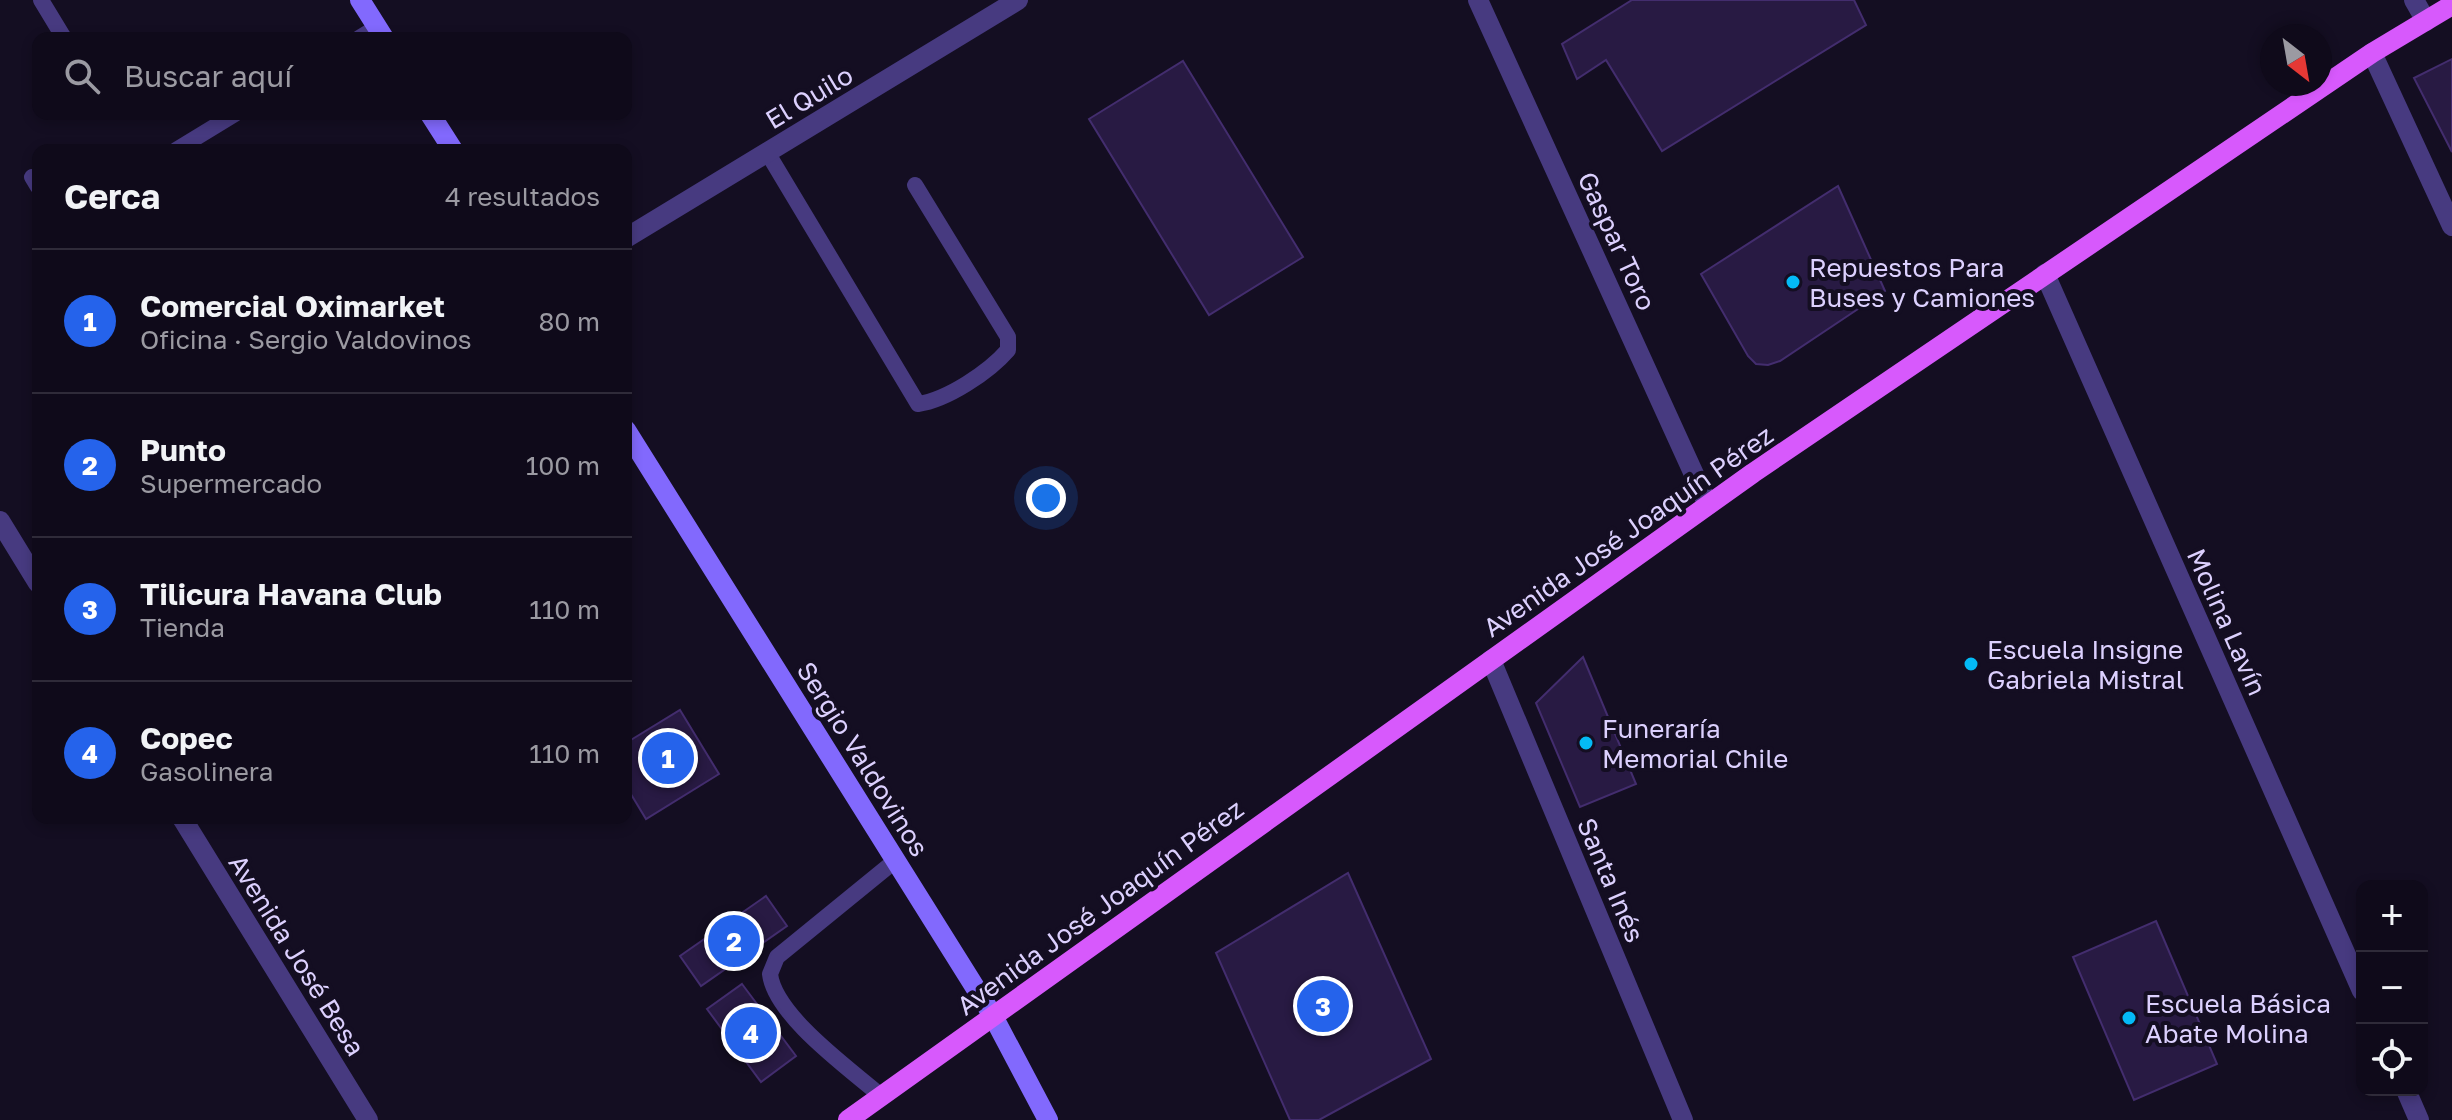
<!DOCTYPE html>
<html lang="es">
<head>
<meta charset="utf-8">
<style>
	:root { --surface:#0f0a1a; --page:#181323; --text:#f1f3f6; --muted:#9b9aa2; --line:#2f2b39; --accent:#2563eb }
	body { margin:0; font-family:"Golos Text",sans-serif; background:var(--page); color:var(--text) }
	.controls { position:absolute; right:24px; bottom:24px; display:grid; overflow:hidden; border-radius:16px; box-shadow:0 4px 12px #0003 }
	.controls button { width:72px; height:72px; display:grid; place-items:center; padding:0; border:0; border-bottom:2px solid var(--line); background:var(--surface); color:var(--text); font:40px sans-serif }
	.compass { position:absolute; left:2260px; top:24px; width:72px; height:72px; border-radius:50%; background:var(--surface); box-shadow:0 4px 12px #0003; rotate:149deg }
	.you { position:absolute; left:1046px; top:498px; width:28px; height:28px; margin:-20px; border:6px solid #fff; border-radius:50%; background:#1a73e8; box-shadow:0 0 0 12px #1a73e833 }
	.badge { display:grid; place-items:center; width:52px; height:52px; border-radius:50%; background:var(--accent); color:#fff; font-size:26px; font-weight:700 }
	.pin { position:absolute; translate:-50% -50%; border:4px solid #fff; box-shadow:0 2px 8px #0006 }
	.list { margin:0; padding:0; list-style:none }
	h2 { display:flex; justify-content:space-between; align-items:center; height:104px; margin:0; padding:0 32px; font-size:34px }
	h2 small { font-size:26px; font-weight:400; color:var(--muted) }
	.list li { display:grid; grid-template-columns:52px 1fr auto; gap:24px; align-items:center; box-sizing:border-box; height:144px; padding:0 32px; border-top:2px solid var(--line) }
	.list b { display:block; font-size:30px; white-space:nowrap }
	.list p { margin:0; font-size:26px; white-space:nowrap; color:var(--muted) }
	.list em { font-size:26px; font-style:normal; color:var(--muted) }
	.icon { flex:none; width:44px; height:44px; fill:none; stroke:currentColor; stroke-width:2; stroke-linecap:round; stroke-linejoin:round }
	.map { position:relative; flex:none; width:2452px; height:1120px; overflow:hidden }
	.search { position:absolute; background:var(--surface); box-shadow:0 4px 12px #0003; left:32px; top:32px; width:600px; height:88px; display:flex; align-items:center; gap:20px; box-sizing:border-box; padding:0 28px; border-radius:16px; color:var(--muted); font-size:30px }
	.panel { position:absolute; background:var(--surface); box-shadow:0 4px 12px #0003; left:32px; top:144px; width:600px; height:680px; border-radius:16px }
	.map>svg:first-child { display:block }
	.building { fill:#281a43; stroke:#432d6e; stroke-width:2 }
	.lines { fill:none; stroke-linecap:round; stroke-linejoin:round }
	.lane { stroke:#473a80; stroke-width:16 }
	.street { stroke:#473a80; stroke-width:20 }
	.secondary { stroke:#8269fd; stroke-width:20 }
	.primary { stroke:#d759fc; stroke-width:20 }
	.poi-dot { fill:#04baf6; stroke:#140e22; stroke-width:3 }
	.labels { text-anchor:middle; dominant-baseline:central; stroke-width:8; stroke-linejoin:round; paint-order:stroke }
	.street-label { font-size:26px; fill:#dcd0fe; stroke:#140e22 }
	.poi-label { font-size:26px; fill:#dcd0fe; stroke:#140e22; text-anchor:start }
</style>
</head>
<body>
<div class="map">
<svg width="2452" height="1120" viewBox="0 0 2452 1120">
	<rect width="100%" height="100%" fill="#140e22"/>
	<path class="building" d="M 1632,0 L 1854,0 L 1866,25 L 1662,151 L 1606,60 L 1577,79 L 1562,44 Z
		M 2452,59 L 2452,152 L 2414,78 Z
		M 1183,61 L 1303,257 L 1209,315 L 1089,119 Z
		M 1838,186 L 1885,291 L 1780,361 L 1768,365 L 1756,364 L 1748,356 L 1701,274 Z
		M 1583,657 L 1636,784 L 1580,807 L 1536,703 Z
		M 680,710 L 719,774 L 646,819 L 626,786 L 626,743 Z
		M 1348,873 L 1431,1059 L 1319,1120 L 1290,1120 L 1216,953 Z
		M 766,896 L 787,926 L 701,986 L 680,956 Z
		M 2156,921 L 2217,1064 L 2134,1100 L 2073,957 Z
		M 742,984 L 796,1056 L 761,1082 L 707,1009 Z"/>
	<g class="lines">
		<path class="lane" d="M 41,0 L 64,38
			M 359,38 L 377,27
			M 176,150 L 235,114
			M 767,152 L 918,404 C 947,400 989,372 1008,350 L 1008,337 L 915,185
			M 32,177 L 38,187
			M 881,1096 C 850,1069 775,1016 770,974 L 777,957 L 896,860"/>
		<path class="street" d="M 1478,0 L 1708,505
			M 2414,0 L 2426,21
			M 2372,53 L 2452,226
			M 626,238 L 1018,0
			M 2045,274 L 2362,991
			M 0,521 L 38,583
			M 1491,660 L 1683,1120
			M 182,818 L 368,1120
			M 2406,1090 L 2419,1120"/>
		<path class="secondary" d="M 360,0 L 384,38
			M 430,114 L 453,150
			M 626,430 L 993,1016 L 1048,1120"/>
		<path class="primary" d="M 848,1120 L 1753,473 L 2372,53 L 2452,5"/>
	</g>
	<g class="poi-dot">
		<circle cx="1793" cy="282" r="8"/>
		<circle cx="1971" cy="664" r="8"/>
		<circle cx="1586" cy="743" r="8"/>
		<circle cx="2129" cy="1018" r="8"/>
	</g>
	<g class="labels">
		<g class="street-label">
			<text transform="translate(809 97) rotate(-31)">El Quilo</text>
			<text transform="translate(1617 241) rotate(65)">Gaspar Toro</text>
			<text transform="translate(1628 531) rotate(-35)">Avenida José Joaquín Pérez</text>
			<text transform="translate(2227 622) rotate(66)">Molina Lavín</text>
			<text transform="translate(863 759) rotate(58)">Sergio Valdovinos</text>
			<text transform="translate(1611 880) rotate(67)">Santa Inés</text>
			<text transform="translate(1100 907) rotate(-36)">Avenida José Joaquín Pérez</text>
			<text transform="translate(297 955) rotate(58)">Avenida José Besa</text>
		</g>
		<g class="poi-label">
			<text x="1809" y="267">Repuestos Para<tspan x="1809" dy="30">Buses y Camiones</tspan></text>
			<text x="1987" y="649">Escuela Insigne<tspan x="1987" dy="30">Gabriela Mistral</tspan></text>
			<text x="1602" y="728">Funeraría<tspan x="1602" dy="30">Memorial Chile</tspan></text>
			<text x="2145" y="1003">Escuela Básica<tspan x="2145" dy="30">Abate Molina</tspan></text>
		</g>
	</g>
</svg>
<div class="controls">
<button>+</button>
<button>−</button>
<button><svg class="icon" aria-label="locate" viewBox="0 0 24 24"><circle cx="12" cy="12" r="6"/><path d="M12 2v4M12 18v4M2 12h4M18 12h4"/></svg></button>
</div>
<svg class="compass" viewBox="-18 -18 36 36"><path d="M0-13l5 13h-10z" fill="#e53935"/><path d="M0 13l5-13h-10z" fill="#9b9aa2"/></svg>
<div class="you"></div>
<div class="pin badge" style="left:668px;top:758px">1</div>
<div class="pin badge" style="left:734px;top:941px">2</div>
<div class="pin badge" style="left:1323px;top:1006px">3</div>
<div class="pin badge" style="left:751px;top:1033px">4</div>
<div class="search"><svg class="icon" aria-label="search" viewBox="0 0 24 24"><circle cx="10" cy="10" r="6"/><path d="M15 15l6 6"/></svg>Buscar aquí</div>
<section class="panel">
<h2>Cerca<small>4 resultados</small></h2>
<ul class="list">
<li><span class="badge">1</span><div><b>Comercial Oximarket</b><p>Oficina · Sergio Valdovinos</p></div><em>80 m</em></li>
<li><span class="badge">2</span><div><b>Punto</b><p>Supermercado</p></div><em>100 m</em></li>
<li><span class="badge">3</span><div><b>Tilicura Havana Club</b><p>Tienda</p></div><em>110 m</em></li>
<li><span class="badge">4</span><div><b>Copec</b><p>Gasolinera</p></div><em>110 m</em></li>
</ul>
</section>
</div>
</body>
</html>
